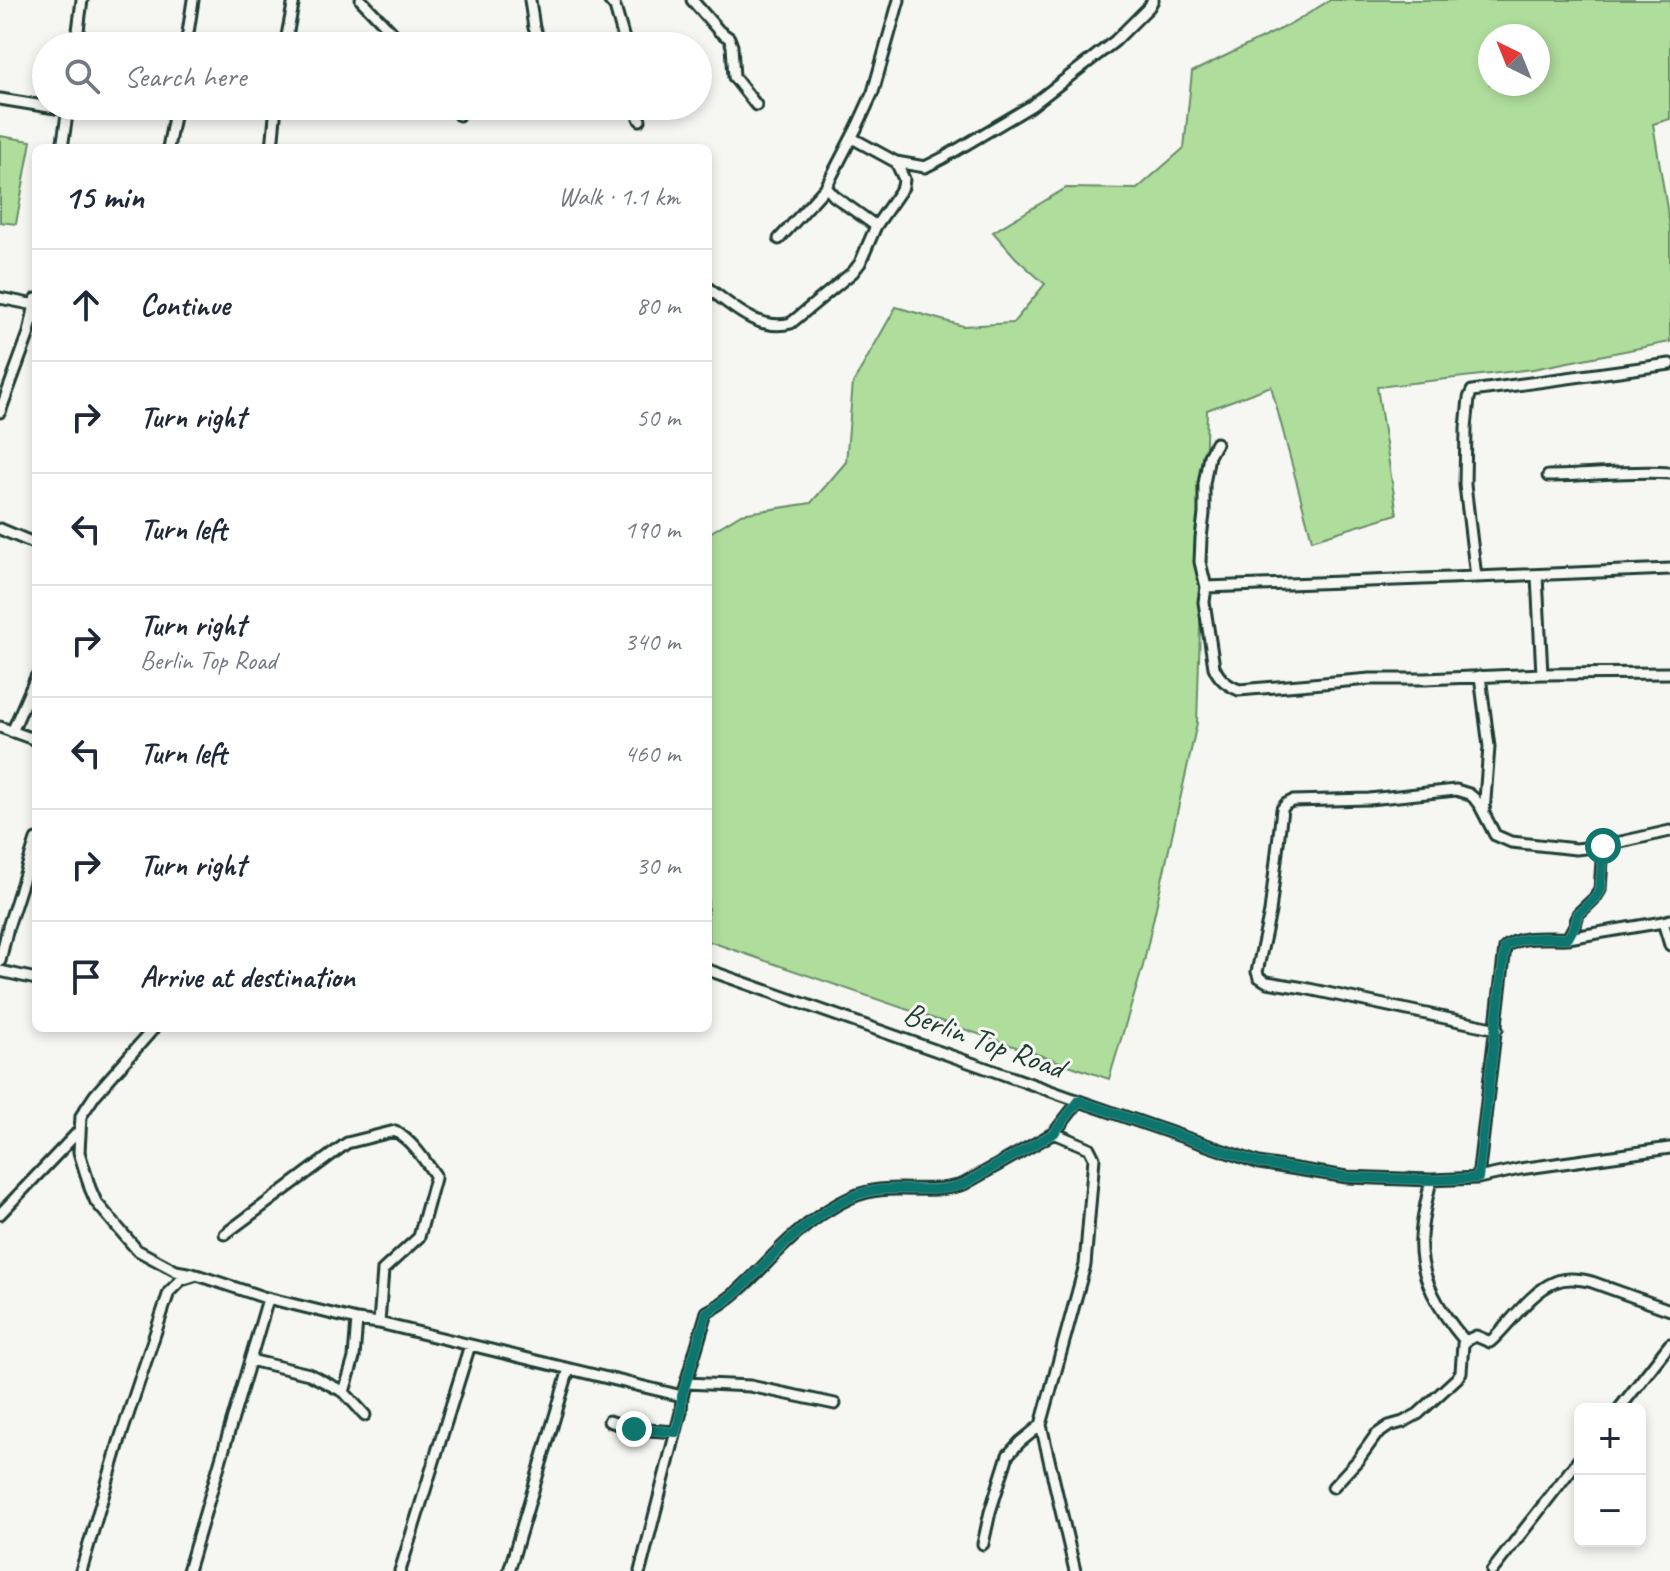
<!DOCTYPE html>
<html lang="en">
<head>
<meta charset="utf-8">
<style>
	:root { --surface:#fff; --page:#f2f2f3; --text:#1f2937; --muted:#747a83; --line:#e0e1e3 }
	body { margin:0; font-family:Caveat,sans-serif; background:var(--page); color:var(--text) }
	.controls { position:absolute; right:24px; bottom:24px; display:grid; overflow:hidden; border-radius:12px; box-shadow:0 4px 12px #0003 }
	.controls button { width:72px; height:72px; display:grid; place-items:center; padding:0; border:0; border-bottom:2px solid var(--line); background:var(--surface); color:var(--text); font:40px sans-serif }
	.compass { position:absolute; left:1478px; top:24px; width:72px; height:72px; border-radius:50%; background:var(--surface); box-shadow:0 4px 12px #0003; rotate:317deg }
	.stop { position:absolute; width:24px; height:24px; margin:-18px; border:6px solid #0f766e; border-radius:50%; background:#fff }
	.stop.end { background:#0f766e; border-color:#fff; box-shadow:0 2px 8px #0008 }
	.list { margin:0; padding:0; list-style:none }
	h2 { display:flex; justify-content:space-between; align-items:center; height:104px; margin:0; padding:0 32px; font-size:34px }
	h2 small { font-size:26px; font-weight:400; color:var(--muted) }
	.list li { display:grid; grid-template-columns:52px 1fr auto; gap:24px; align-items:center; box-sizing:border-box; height:112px; padding:0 32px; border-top:2px solid var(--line) }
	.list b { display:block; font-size:30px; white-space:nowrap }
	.list p { margin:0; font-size:26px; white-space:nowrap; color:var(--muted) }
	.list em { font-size:26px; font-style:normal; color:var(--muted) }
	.icon { flex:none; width:44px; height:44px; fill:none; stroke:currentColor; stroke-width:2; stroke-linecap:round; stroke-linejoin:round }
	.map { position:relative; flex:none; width:1670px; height:1571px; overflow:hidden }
	.search { position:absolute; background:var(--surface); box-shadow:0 4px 12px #0003; left:32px; top:32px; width:680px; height:88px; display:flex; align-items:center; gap:20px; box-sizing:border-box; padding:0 28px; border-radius:44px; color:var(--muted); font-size:30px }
	.panel { position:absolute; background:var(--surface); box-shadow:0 4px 12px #0003; left:32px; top:144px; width:680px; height:888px; border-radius:12px }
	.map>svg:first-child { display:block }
	.green { fill:#afdd9c; stroke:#678d68; stroke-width:2; fill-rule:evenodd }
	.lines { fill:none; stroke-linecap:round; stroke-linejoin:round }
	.street-casing { stroke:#1f3d34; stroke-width:15 }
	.street { stroke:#f6f6f2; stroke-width:9 }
	.route { stroke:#0f766e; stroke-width:10 }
	.labels { text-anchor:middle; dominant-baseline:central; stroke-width:6; stroke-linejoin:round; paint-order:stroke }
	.street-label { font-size:32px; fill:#1f3d34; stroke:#f6f6f2 }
</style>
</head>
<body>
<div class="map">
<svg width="1670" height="1571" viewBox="0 0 1670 1571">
	<rect width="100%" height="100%" fill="#f6f6f2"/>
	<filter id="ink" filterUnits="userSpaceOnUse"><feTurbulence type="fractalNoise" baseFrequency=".0125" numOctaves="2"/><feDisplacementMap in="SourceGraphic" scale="16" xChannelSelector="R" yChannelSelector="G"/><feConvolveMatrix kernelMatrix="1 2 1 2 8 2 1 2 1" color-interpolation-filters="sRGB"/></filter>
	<g filter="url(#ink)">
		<path class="green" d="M 1330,0 L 1670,0 L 1670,119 L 1653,124 L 1670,227 L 1670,342 L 1533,369 L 1377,387 L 1397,514 L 1312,540 L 1271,386 L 1207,410 L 1197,723 L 1143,966 L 1109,1079 L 708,941 L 708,534 L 741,514 L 811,503 L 846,462 L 853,383 L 896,307 L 963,326 L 1013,323 L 1045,284 L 1016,258 L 993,232 L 1066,188 L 1137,189 L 1184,148 L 1192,72 L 1293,23 ZM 1490,36 L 1538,36 L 1538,84 L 1490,84 Z
			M 0,136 L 31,141 L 16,224 L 0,222 Z"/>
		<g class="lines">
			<defs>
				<path id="street" d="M 361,0 L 405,46
					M 530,0 L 534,28 L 539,38
					M 609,0 L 615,7 L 626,46
					M 692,0 L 719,31 L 729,38 L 732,46 L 734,77 L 756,105
					M 76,46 L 82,0
					M 186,46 L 193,0
					M 285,46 L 294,0
					M 0,99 L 68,110
					M 453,106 L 459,115
					M 634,106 L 640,120
					M 852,138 L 896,162 L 925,167 L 943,158 L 1031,106 L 1115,41 L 1149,7 L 1153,0
					M 62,148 L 68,108
					M 168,148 L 176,106
					M 272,148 L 276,106
					M 876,226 L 903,187 L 904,179 L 896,162
					M 779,239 L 826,187 L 857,127 L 873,92 L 899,0
					M 708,288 C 732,306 759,332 791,323 L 853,272 L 860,263 L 876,226 L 834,196 L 826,187
					M 0,298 L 35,305
					M 0,412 L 29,333 L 36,299
					M 1216,443 L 1209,456 L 1204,484 L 1204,514 L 1201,538 L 1200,562 L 1206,587 L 1204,602 L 1214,667 C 1219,679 1227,685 1239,690 L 1370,679 L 1425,679 L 1542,674 L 1670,673
					M 1548,476 C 1588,476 1630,470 1670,473
					M 0,529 L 36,544
					M 1537,576 L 1542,674
					M 1476,577 L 1670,569
					M 1206,587 L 1476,577 L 1465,485 L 1466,428 L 1469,398 L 1472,391 L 1670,364
					M 1480,676 L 1489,747 L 1484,813
					M 0,727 L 36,740
					M 12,732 L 36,677
					M 1670,920 L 1663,922 L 1670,945
					M 1568,938 L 1663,922
					M 0,961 L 8,927 L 36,840
					M 708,970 L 1079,1101 L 1259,1163 L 1347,1177 L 1431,1180 L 1478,1178 L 1520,1169 L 1670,1148
					M 0,971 L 36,979
					M 154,1028 L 95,1095 L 81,1116 L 79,1152 L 90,1188 L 96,1202 L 137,1250 L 176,1271 L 193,1274
					M 1497,1029 L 1304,988 L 1267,982 L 1259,977 L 1257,972 L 1270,912 L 1282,809 L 1286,804 L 1292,801 L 1369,799 L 1456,790 L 1469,794 L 1474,798 L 1480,806 L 1495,835 L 1511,842 L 1576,849 L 1603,846 L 1670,831
					M 1478,1178 L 1505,948 C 1519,934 1548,939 1568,938 L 1575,925 L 1578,914 L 1595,898 L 1600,890 L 1603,846
					M 1431,1180 C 1427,1199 1422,1218 1421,1237 C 1418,1277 1440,1312 1465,1341
					M 0,1214 L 80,1130
					M 225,1234 L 347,1143 L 395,1131 C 413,1142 423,1158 435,1175 L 435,1178 L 419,1237 L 383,1270 L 379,1323
					M 250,1360 L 309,1374 L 344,1392 L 365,1415
					M 686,1383 L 750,1386 L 835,1404
					M 344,1392 L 354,1358 L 357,1320
					M 1619,1409 L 1670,1344
					M 609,1421 L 634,1429 L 676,1432
					M 1041,1425 L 1075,1571
					M 1333,1487 L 1358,1460 L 1376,1435 L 1389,1426 L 1403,1422 L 1418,1414 L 1457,1378 L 1461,1372 L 1463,1344 L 1465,1341 L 1476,1336 L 1490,1342 C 1510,1324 1530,1292 1555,1282 C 1567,1277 1580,1279 1592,1282 L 1670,1310
					M 983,1544 L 990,1512 L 1008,1455 L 1020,1442 L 1041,1425 L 1085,1265 L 1094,1158 L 1089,1148 L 1054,1133
					M 81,1571 L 120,1439 L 169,1292 L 181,1280 L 197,1275 L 263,1297 L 357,1320 L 379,1323 L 682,1396
					M 188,1571 L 268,1299
					M 400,1571 L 470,1345
					M 509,1571 L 569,1369
					M 640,1571 L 681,1412 L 682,1396 L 707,1312 C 743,1294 764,1262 794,1236 C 811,1221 830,1207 850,1198 C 889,1180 925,1197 964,1184 L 1054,1133 L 1079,1101
					M 1492,1571 L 1580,1458"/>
			</defs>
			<use href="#street" class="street-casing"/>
			<use href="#street" class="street"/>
		</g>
	</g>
	<g class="lines" filter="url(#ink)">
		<path class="route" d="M 634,1429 L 676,1432 L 681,1412 L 682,1396 L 707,1312 C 743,1294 764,1261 794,1236 C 811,1221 830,1207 850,1198 C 890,1179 925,1198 964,1184 L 1054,1133 L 1079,1101 L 1259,1163 L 1347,1177 L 1431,1180 L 1478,1178 L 1505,948 C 1519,934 1548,939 1568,938 L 1575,925 L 1578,914 L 1595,898 L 1600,890 L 1603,846"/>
	</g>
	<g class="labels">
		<g class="street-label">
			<text transform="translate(984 1040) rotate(20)">Berlin Top Road</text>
		</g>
	</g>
</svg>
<div class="controls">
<button>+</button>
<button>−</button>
</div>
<svg class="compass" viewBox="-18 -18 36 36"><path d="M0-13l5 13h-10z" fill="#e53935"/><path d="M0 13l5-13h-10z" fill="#747a83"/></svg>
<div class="stop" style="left:1603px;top:846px"></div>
<div class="stop end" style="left:634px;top:1429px"></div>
<div class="search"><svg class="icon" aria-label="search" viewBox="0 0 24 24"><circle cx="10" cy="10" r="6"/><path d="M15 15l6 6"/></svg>Search here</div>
<section class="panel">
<h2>15 min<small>Walk · 1.1 km</small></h2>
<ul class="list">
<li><svg class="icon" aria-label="ahead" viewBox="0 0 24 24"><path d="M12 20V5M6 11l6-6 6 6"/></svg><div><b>Continue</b></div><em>80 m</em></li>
<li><svg class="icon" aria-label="right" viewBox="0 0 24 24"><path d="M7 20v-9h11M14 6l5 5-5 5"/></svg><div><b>Turn right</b></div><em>50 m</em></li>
<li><svg class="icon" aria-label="left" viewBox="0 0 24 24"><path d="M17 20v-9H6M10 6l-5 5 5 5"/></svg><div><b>Turn left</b></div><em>190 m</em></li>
<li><svg class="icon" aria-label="right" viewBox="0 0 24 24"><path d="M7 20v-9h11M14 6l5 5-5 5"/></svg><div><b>Turn right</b><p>Berlin Top Road</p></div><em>340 m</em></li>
<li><svg class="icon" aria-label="left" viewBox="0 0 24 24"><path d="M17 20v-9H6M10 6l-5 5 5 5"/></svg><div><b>Turn left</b></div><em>460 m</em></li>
<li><svg class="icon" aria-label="right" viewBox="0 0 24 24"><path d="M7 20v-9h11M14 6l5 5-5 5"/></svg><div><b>Turn right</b></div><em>30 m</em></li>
<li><svg class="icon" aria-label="arrive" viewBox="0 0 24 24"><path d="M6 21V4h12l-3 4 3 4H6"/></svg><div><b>Arrive at destination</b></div></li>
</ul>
</section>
</div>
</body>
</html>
